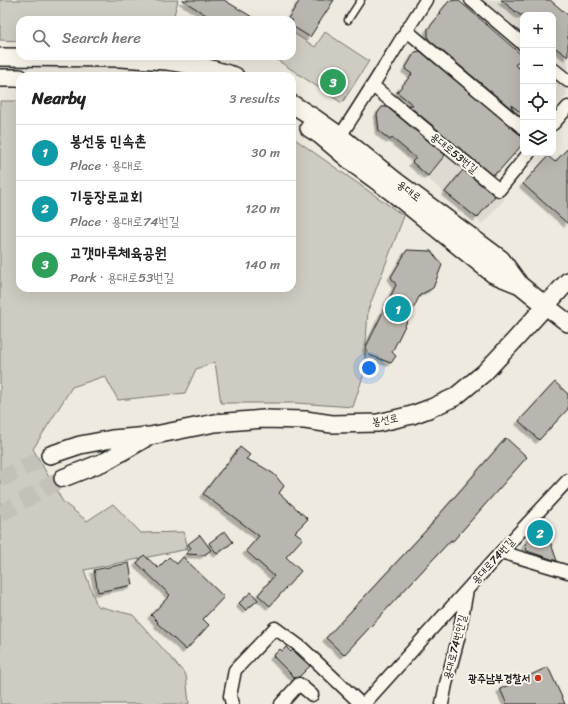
<!DOCTYPE html>
<html lang="en">
<head>
<meta charset="utf-8">
<style>
	:root { --surface:#fff; --page:#f6f6f6; --text:#222; --muted:#767676; --line:#e0e0e0; --accent:#c8321e }
	body { margin:0; font-family:Sriracha,"Poor Story",sans-serif; background:var(--page); color:var(--text) }
	.controls { position:absolute; right:12px; top:12px; display:grid; overflow:hidden; border-radius:8px; box-shadow:0 4px 16px #0002 }
	.controls button { width:36px; height:36px; display:grid; place-items:center; padding:0; border:0; border-bottom:1px solid var(--line); background:var(--surface); color:var(--text); font:20px sans-serif }
	.you { position:absolute; left:369px; top:368px; width:14px; height:14px; margin:-10px; border:3px solid #fff; border-radius:50%; background:#1a73e8; box-shadow:0 0 0 6px #1a73e833 }
	.badge { display:grid; place-items:center; width:26px; height:26px; border-radius:50%; background:var(--accent); color:#fff; font-size:13px; font-weight:700 }
	.pin { position:absolute; translate:-50% -50%; border:2px solid #fff; box-shadow:0 1px 4px #0006 }
	.list { margin:0; padding:0; list-style:none }
	h2 { display:flex; justify-content:space-between; align-items:center; height:52px; margin:0; padding:0 16px; font-size:17px }
	h2 small { font-size:13px; font-weight:400; color:var(--muted) }
	.list li { display:grid; grid-template-columns:26px 1fr auto; gap:12px; align-items:center; box-sizing:border-box; height:56px; padding:0 16px; border-top:1px solid var(--line) }
	.list b { display:block; font-size:15px; white-space:nowrap }
	.list p { margin:0; font-size:13px; white-space:nowrap; color:var(--muted) }
	.list em { font-size:13px; font-style:normal; color:var(--muted) }
	.icon { flex:none; width:22px; height:22px; fill:none; stroke:currentColor; stroke-width:2; stroke-linecap:round; stroke-linejoin:round }
	.map { position:relative; flex:none; width:568px; height:704px; overflow:hidden }
	.search { position:absolute; background:var(--surface); box-shadow:0 4px 16px #0002; left:16px; top:16px; width:280px; height:44px; display:flex; align-items:center; gap:10px; box-sizing:border-box; padding:0 14px; border-radius:12px; color:var(--muted); font-size:15px }
	.panel { position:absolute; background:var(--surface); box-shadow:0 4px 16px #0002; left:16px; top:72px; width:280px; height:220px; border-radius:12px }
	.map>svg:first-child { display:block }
	.built { fill:#dedad1 }
	.green { fill:#ceccc2; stroke:#75746f }
	.building { fill:#b9b6af; stroke:#1c1c1c; filter:url(#shadow) }
	.lines { fill:none; stroke-linecap:round; stroke-linejoin:round }
	.secondary-tunnel { stroke:#c4c1b8; stroke-width:17; stroke-dasharray:17 8; stroke-linecap:butt }
	.lane-casing { stroke:#1c1c1c; stroke-width:9 }
	.street-casing { stroke:#1c1c1c; stroke-width:15 }
	.secondary-casing { stroke:#1c1c1c; stroke-width:20 }
	.lane { stroke:#fbf7ec; stroke-width:6 }
	.street { stroke:#fbf7ec; stroke-width:12 }
	.secondary { stroke:#fbf7ec; stroke-width:17 }
	.poi-dot { fill:#c8321e; stroke:#fbf7ec; stroke-width:1.5 }
	.labels { text-anchor:middle; dominant-baseline:central; stroke-width:4; stroke-linejoin:round; paint-order:stroke }
	.street-label { font-size:11px; fill:#1c1c1c; stroke:#fbf7ec }
	.poi-label { font-size:11px; font-weight:bold; fill:#1c1c1c; stroke:#fbf7ec; text-anchor:end }
</style>
</head>
<body>
<div class="map">
<svg width="568" height="704" viewBox="0 0 568 704">
	<defs>
		<filter id="shadow"><feDropShadow dx="-3.5" dy="3.5" stdDeviation="0" flood-color="#0004"/></filter>
	</defs>
	<rect width="100%" height="100%" fill="#eeeadf"/>
	<filter id="ink" filterUnits="userSpaceOnUse"><feTurbulence type="fractalNoise" baseFrequency=".025" numOctaves="2"/><feDisplacementMap in="SourceGraphic" scale="8" xChannelSelector="R" yChannelSelector="G"/><feConvolveMatrix kernelMatrix="1 2 1 2 8 2 1 2 1" color-interpolation-filters="sRGB"/></filter>
	<g filter="url(#ink)">
		<path class="built" d="M 483,0 L 550,0 L 568,15 L 568,71 L 553,58 L 553,15 L 523,15 L 523,33 Z
			M 553,77 L 566,88 L 567,94 L 553,111 Z
			M 382,104 L 391,105 L 505,199 L 482,224 L 410,164 L 404,153 L 378,133 L 374,124 L 375,114 Z"/>
		<path class="green" d="M 0,0 L 178,0 L 176,7 L 173,20 L 20,20 L 20,41 L 0,40 Z
			M 292,32 L 315,47 L 325,32 L 369,61 L 342,103 L 271,56 L 292,56 Z
			M 0,101 L 20,101 L 20,288 L 292,288 L 292,137 L 404,216 L 368,310 L 364,373 L 353,407 L 296,403 L 221,403 L 215,362 L 196,369 L 185,393 L 118,400 L 105,376 L 72,387 L 33,449 L 63,502 L 87,521 L 113,504 L 141,533 L 184,532 L 188,549 L 84,570 L 97,606 L 133,615 L 186,675 L 189,704 L 0,704 Z"/>
		<path class="building" d="M 182,0 L 224,0 L 257,20 L 214,20 Z
			M 300,0 L 334,0 L 310,37 L 292,26 L 292,20 L 287,20 Z
			M 458,0 L 523,56 L 515,65 L 523,71 L 523,114 L 511,105 L 513,110 L 428,39 L 428,29 L 441,13 L 440,12 L 449,1 Z
			M 501,0 L 550,0 L 568,15 L 568,57 L 553,46 L 553,15 L 520,15 Z
			M 420,51 L 521,135 L 523,142 L 521,146 L 499,171 L 492,175 L 408,105 L 413,105 L 397,92 L 412,74 L 405,69 L 415,52 Z
			M 382,107 L 387,107 L 445,155 L 428,176 L 412,162 L 416,158 L 392,138 L 390,140 L 379,131 L 377,114 Z
			M 568,148 L 568,224 L 523,184 L 548,156 L 555,162 Z
			M 463,170 L 495,196 L 477,218 L 445,192 Z
			M 407,250 L 431,251 L 442,265 L 433,288 L 420,295 L 392,352 L 396,356 L 391,363 L 369,355 L 366,347 L 396,285 L 391,277 Z
			M 555,382 L 568,394 L 568,409 L 539,440 L 519,421 Z
			M 506,438 L 527,457 L 453,541 L 451,540 L 344,655 L 326,638 L 433,523 L 432,523 Z
			M 240,447 L 250,455 L 246,459 L 261,466 L 274,474 L 284,486 L 279,493 L 308,519 L 295,532 L 303,538 L 286,557 L 301,571 L 270,606 L 258,595 L 274,576 L 246,551 L 259,536 L 203,494 L 222,469 L 223,469 Z
			M 543,521 L 557,561 L 527,551 L 525,544 Z
			M 225,531 L 233,542 L 217,554 L 209,543 Z
			M 200,535 L 211,550 L 204,555 L 186,554 L 191,548 L 188,544 Z
			M 144,555 L 158,568 L 169,557 L 177,564 L 183,557 L 224,597 L 203,619 L 209,625 L 186,650 L 157,623 L 158,622 L 151,615 L 170,595 L 137,563 Z
			M 129,563 L 133,585 L 98,592 L 94,570 Z
			M 251,592 L 258,600 L 246,610 L 239,603 Z
			M 286,647 L 291,652 L 293,650 L 297,654 L 310,666 L 299,677 L 295,678 L 273,656 L 280,649 L 282,651 Z
			M 548,667 L 565,704 L 507,704 L 500,689 Z"/>
		<g class="lines">
			<path class="secondary-tunnel" d="M 0,479 L 50,455
				M 0,514 L 63,478"/>
			<defs>
				<path id="lane" d="M 348,20 L 361,0"/>
				<path id="street" d="M 471,0 L 523,44
					M 406,30 L 523,128
					M 553,69 L 568,81
					M 373,86 L 499,190 L 529,153
					M 553,124 L 568,107
					M 340,136 C 370,91 397,45 426,0
					M 501,552 L 568,572
					M 232,704 L 230,696 L 235,670 L 275,628 L 302,648 L 361,704
					M 281,704 L 299,684 L 312,695
					M 364,704 L 501,552 L 568,480
					M 442,704 L 446,684 L 458,639 L 467,590"/>
				<path id="secondary" d="M 0,57 L 120,58 L 167,61 L 204,67 L 235,76
					M 0,78 L 20,78
					M 292,104 L 313,117 L 340,136 L 397,182 L 501,259 L 520,285 L 546,306 L 568,323
					M 309,128 L 320,135 L 359,168 L 393,193 L 493,274 L 520,285
					M 50,455 L 80,445 L 112,439 L 150,436 L 215,423 L 263,419 L 305,420 L 332,424 L 378,423 L 412,415 L 431,408 L 455,397 L 484,373 L 514,341 L 568,281
					M 63,478 L 106,461 L 144,439"/>
			</defs>
			<use href="#lane" class="lane-casing"/>
			<use href="#street" class="street-casing"/>
			<use href="#secondary" class="secondary-casing"/>
			<use href="#lane" class="lane"/>
			<use href="#street" class="street"/>
			<use href="#secondary" class="secondary"/>
		</g>
	</g>
	<circle class="poi-dot" cx="538" cy="678" r="4"/>
	<g class="labels">
		<g class="street-label">
			<text transform="translate(454 153) rotate(39)">용대로53번길</text>
			<text transform="translate(409 191) rotate(37)">용대로</text>
			<text transform="translate(385 420) rotate(-10)">봉선로</text>
			<text transform="translate(493 561) rotate(-48)">용대로74번길</text>
			<text transform="translate(455 647) rotate(-76)">용대로74번안길</text>
		</g>
		<g class="poi-label">
			<text x="530" y="678">광주남부경찰서</text>
		</g>
	</g>
</svg>
<div class="controls">
<button>+</button>
<button>−</button>
<button><svg class="icon" aria-label="locate" viewBox="0 0 24 24"><circle cx="12" cy="12" r="6"/><path d="M12 2v4M12 18v4M2 12h4M18 12h4"/></svg></button>
<button><svg class="icon" aria-label="layers" viewBox="0 0 24 24"><path d="M12 4l9 5-9 5-9-5zM3 14l9 5 9-5"/></svg></button>
</div>
<div class="you"></div>
<div class="pin badge" style="left:398px;top:309px;background:#0f9aa8">1</div>
<div class="pin badge" style="left:540px;top:533px;background:#0f9aa8">2</div>
<div class="pin badge" style="left:333px;top:82px;background:#2e9e5b">3</div>
<div class="search"><svg class="icon" aria-label="search" viewBox="0 0 24 24"><circle cx="10" cy="10" r="6"/><path d="M15 15l6 6"/></svg>Search here</div>
<section class="panel">
<h2>Nearby<small>3 results</small></h2>
<ul class="list">
<li><span class="badge" style="background:#0f9aa8">1</span><div><b>봉선동 민속촌</b><p>Place · 용대로</p></div><em>30 m</em></li>
<li><span class="badge" style="background:#0f9aa8">2</span><div><b>기둥장로교회</b><p>Place · 용대로74번길</p></div><em>120 m</em></li>
<li><span class="badge" style="background:#2e9e5b">3</span><div><b>고갯마루체육공원</b><p>Park · 용대로53번길</p></div><em>140 m</em></li>
</ul>
</section>
</div>
</body>
</html>
